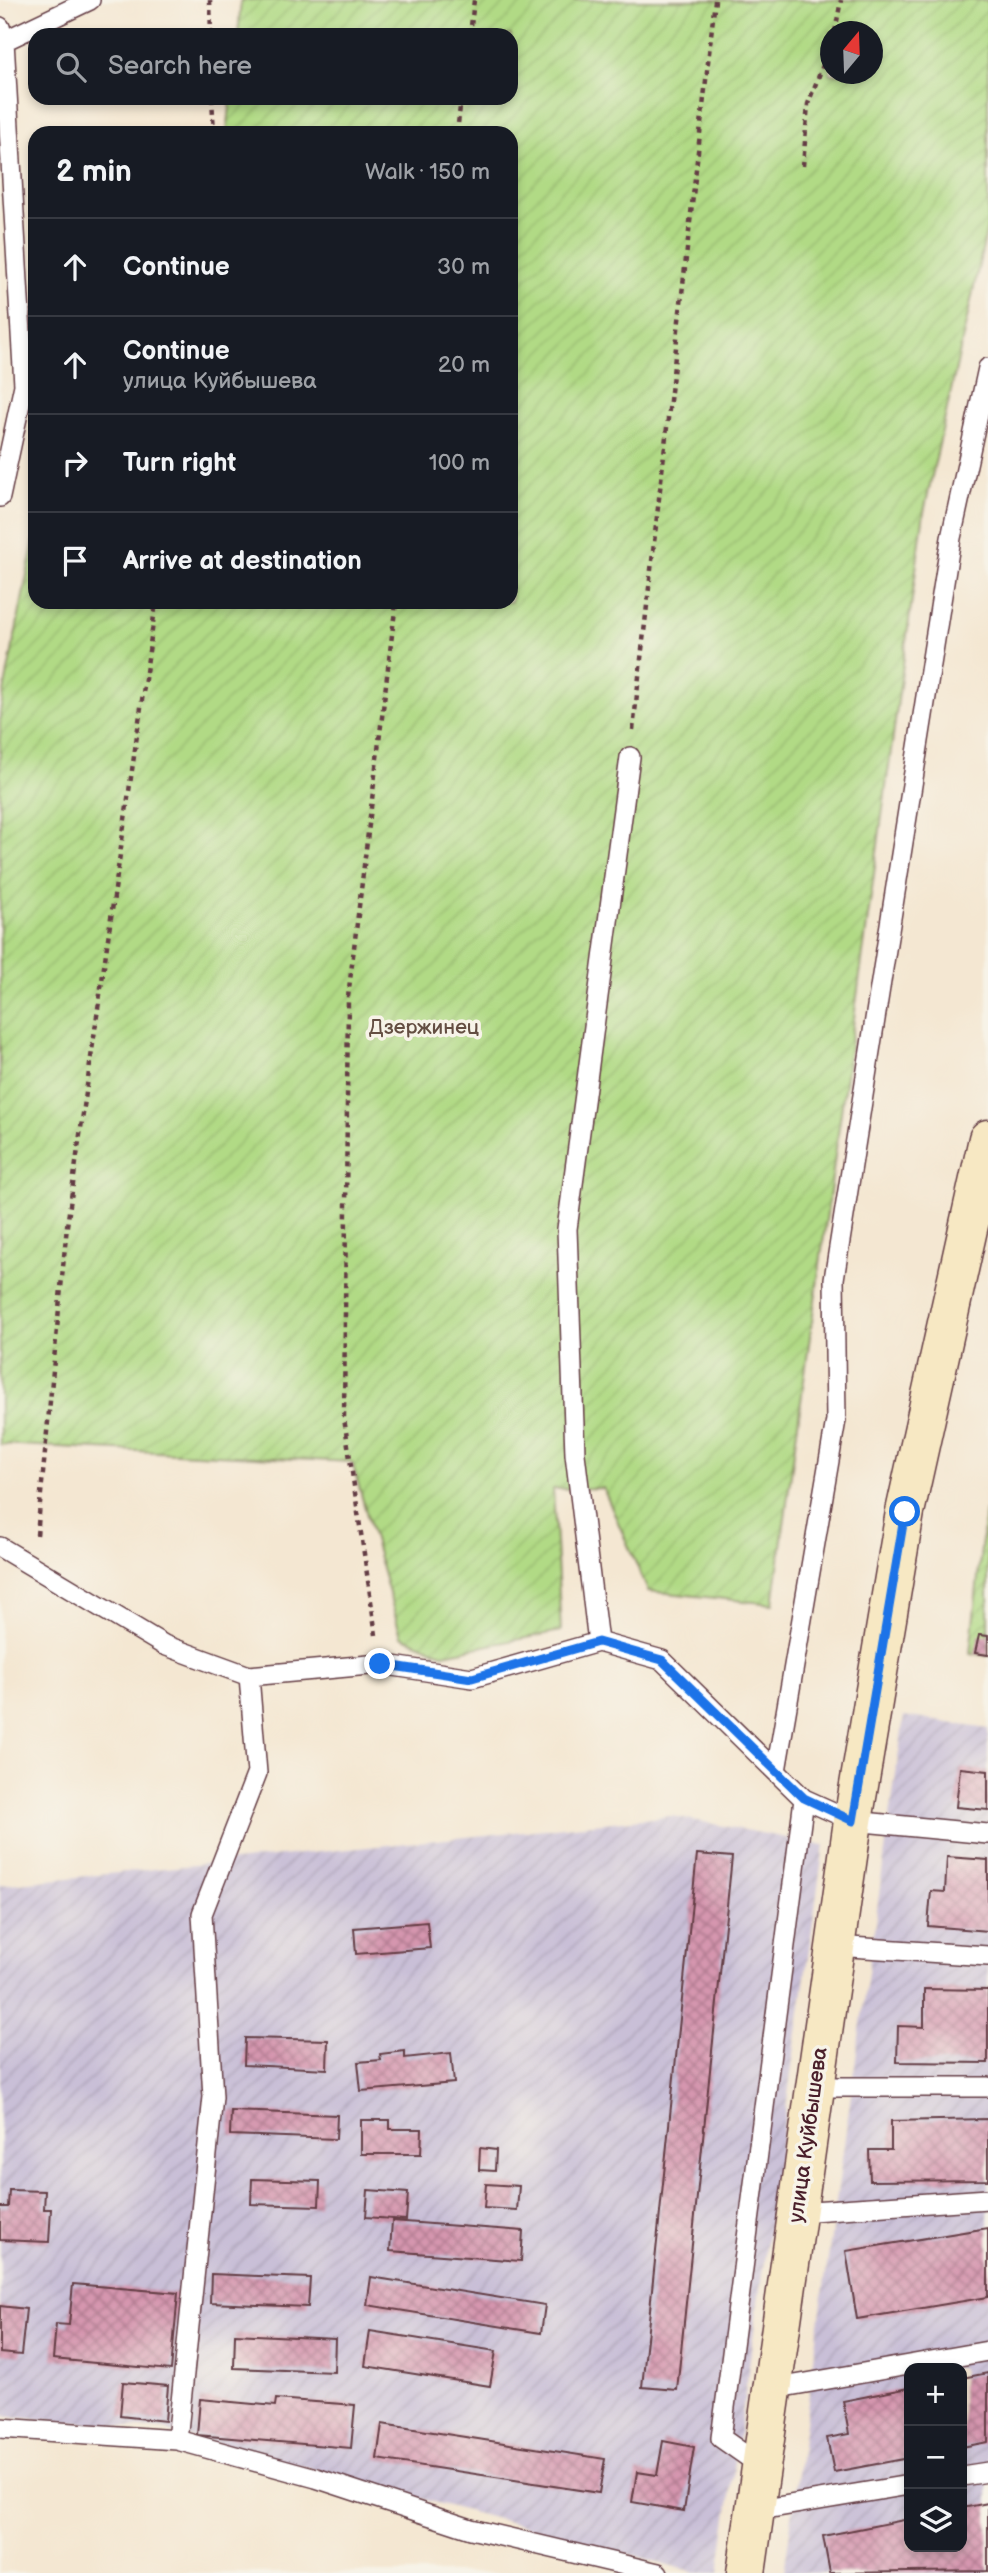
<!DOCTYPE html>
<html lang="en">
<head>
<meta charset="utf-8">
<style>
	:root { --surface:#171b24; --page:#20242c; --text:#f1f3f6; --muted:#9ea1a6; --line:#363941 }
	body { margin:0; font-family:"Balsamiq Sans",sans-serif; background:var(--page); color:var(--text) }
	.controls { position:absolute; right:21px; bottom:21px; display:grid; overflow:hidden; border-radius:14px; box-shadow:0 4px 10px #0003 }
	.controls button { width:63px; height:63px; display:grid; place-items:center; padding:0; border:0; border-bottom:2px solid var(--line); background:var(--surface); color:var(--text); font:35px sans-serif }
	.compass { position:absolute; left:820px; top:21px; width:63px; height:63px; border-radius:50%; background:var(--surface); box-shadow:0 4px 10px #0003; rotate:19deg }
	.stop { position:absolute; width:21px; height:21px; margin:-16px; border:5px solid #1a73e8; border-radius:50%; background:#fff }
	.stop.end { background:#1a73e8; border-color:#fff; box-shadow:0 2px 7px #0008 }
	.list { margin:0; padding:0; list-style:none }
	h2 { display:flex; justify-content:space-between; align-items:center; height:91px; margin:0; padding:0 28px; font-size:30px }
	h2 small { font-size:23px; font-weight:400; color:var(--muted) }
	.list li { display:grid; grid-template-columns:46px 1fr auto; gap:21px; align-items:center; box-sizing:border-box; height:98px; padding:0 28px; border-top:2px solid var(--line) }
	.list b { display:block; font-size:26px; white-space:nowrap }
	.list p { margin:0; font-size:23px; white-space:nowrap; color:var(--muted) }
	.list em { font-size:23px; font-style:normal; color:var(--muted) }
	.icon { flex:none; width:38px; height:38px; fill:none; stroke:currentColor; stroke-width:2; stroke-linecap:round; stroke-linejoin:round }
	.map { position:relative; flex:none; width:988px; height:2573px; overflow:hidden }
	.search { position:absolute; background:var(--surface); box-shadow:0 4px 10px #0003; left:28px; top:28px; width:490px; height:77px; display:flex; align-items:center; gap:18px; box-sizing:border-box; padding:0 24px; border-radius:21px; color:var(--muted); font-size:26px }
	.panel { position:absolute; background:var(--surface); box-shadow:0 4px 10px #0003; left:28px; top:126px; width:490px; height:483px; border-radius:21px }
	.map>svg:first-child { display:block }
	.industrial { fill:url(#industrial-furrows); fill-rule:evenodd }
	.garden { fill:url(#garden-furrows); stroke:#7e7c58; stroke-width:2; fill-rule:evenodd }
	.building { fill:url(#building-cross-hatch) }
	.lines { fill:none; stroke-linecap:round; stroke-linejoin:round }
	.service-casing { stroke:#643d44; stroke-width:22 }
	.secondary-casing { stroke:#643d44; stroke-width:41 }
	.path { stroke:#643d44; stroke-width:4.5; stroke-dasharray:5 5; stroke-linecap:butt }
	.service { stroke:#fff; stroke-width:19 }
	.secondary { stroke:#f7e8c3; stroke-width:38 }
	.route { stroke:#1a73e8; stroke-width:9 }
	.labels { text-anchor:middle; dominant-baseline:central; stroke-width:7; stroke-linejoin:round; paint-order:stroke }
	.park-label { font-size:21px; fill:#644e42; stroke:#f7f3e8 }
	.street-label { font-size:21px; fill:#4a1f2b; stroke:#f7f3e8 }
</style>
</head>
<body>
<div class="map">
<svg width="988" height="2573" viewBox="0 0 988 2573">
	<defs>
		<pattern id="industrial-furrows" width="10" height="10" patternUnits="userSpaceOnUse" patternTransform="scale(1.75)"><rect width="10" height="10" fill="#c9bfd7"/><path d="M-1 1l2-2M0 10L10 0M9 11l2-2" fill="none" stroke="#aea4b9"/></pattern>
		<pattern id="garden-furrows" width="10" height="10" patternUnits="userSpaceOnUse" patternTransform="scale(1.75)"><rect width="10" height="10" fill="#b1da85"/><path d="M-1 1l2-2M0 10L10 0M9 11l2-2" fill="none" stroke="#9abb73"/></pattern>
		<pattern id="building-cross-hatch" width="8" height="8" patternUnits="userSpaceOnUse" patternTransform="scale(1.75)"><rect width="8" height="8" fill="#d596af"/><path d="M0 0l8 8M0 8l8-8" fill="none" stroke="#af7a8f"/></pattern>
	</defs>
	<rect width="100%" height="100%" fill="#f7f3e8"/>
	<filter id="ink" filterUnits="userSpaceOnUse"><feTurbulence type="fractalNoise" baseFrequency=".0143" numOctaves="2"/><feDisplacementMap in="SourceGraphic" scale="14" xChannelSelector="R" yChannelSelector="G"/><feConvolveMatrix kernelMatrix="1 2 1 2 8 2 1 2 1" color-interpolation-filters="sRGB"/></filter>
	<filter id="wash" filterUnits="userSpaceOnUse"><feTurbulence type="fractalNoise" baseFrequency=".00686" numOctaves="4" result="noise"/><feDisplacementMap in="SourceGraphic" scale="28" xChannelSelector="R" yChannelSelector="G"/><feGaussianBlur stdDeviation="1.57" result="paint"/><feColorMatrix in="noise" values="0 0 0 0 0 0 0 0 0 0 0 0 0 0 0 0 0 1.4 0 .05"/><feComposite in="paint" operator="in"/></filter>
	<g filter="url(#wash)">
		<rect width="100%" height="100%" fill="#f4e7d2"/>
		<path class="industrial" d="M 904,1716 L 988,1729 L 988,2573 L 784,2573 ZM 909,2368 L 962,2368 L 962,2547 L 909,2547 Z
			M 671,1816 L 824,1845 L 719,2573 L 699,2573 L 164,2430 L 0,2416 L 0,1885 Z"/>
		<path class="garden" d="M 241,0 L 988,0 L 988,224 L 924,512 L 773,1604 L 648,1591 L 603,1488 L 553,1489 L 561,1631 L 444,1654 L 401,1636 L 352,1462 L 0,1444 L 0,712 L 35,535 L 35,602 L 511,602 L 511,133 L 227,133 L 231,98 L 511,98 L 511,35 L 238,35 ZM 830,32 L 872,32 L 872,74 L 830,74 Z
			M 988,1509 L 988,1656 L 970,1653 L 985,1511 Z"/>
		<g id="blocks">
			<path class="building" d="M 979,1635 L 988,1636 L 988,1655 L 975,1653 Z
				M 960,1768 L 988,1771 L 988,1810 L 956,1807 Z
				M 697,1854 L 732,1857 L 677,2390 L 642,2387 Z
				M 947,1857 L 988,1860 L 988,1931 L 928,1926 L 931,1891 L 945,1892 Z
				M 427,1922 L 430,1948 L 356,1954 L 354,1928 Z
				M 924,1989 L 988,1990 L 988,2063 L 897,2062 L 898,2026 L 924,2027 Z
				M 245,2038 L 328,2040 L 327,2069 L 244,2065 Z
				M 405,2051 L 405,2058 L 451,2053 L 454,2083 L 361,2091 L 358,2062 L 381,2060 L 380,2054 Z
				M 231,2111 L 337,2115 L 336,2139 L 230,2135 Z
				M 988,2119 L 988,2180 L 870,2181 L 869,2150 L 891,2150 L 891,2121 Z
				M 361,2120 L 390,2120 L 390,2129 L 422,2129 L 421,2154 L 361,2154 Z
				M 480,2148 L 496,2150 L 495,2171 L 479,2170 Z
				M 252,2179 L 320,2181 L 319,2206 L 251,2204 Z
				M 486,2184 L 519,2186 L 517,2210 L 484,2208 Z
				M 9,2190 L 45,2191 L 44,2209 L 51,2209 L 49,2242 L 0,2240 L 0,2207 L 8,2207 Z
				M 368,2190 L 408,2193 L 406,2220 L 366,2217 Z
				M 392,2221 L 523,2231 L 521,2261 L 390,2251 Z
				M 988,2228 L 988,2297 L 857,2319 L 846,2251 Z
				M 211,2274 L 310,2278 L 308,2307 L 210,2303 Z
				M 371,2277 L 545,2305 L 541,2333 L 367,2305 Z
				M 73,2284 L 178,2293 L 171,2370 L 53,2359 L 56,2324 L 69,2325 Z
				M 0,2306 L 26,2309 L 21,2355 L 0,2353 Z
				M 370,2331 L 496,2351 L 490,2386 L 365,2366 Z
				M 235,2334 L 335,2339 L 334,2372 L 234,2368 Z
				M 988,2373 L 988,2442 L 962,2447 L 962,2378 Z
				M 123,2382 L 168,2386 L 165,2421 L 120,2416 Z
				M 909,2388 L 909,2458 L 834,2472 L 827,2438 L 849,2434 L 843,2401 Z
				M 200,2399 L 275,2406 L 276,2399 L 355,2405 L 351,2448 L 197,2435 Z
				M 382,2424 L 605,2459 L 599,2493 L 377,2459 Z
				M 663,2441 L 694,2447 L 684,2511 L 632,2502 L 637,2472 L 657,2475 Z
				M 988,2503 L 988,2571 L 830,2573 L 823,2536 L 909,2519 L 909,2547 L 962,2547 L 962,2508 Z"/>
		</g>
	</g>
	<g filter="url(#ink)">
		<use href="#blocks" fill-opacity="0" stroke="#643d44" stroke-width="2"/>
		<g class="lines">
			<defs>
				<path id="service" d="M 0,27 L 4,41 L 24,385 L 0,497
					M 4,41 L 90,0
					M 0,1547 L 164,1645 L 249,1676 L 380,1664 L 472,1678 L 598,1642 L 662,1660 L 804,1799 L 853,1821 L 988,1834
					M 598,1642 L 575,1454 L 567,1229 L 630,757
					M 776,1771 L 836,1420 L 834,1279 L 951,538 L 988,368
					M 835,1946 L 988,1956
					M 815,2087 L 988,2087
					M 797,2212 L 988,2199
					M 772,2389 L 988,2351
					M 0,2428 L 177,2440 L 316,2478 L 471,2529 L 658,2573
					M 177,2440 L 213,2097 L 202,1914 L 257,1773 L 249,1676
					M 761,2466 L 721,2438 L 804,1799
					M 962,2476 L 988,2472
					M 754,2511 L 909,2485"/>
				<path id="secondary" d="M 746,2573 L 853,1821 L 905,1512 L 988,1139"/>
			</defs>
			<use href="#service" class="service-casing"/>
			<use href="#secondary" class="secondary-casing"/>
			<path class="path" d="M 210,0 L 211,35
				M 835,32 L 841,0
				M 470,35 L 474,0
				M 212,98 L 214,133
				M 457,133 L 461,98
				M 803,166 L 808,104 L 830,47
				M 633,730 L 715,0
				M 37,1535 L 67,1226 L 156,602
				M 376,1635 L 344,1418 L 348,997 L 396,602"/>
			<use href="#service" class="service"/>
			<use href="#secondary" class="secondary"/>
		</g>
	</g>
	<g class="lines" filter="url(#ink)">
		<path class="route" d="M 380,1664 L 472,1678 L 598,1642 L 662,1660 L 804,1798 L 853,1821 L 905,1512"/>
	</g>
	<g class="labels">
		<g class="park-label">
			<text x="424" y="1027">Дзержинец</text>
		</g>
		<g class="street-label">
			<text transform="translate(808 2135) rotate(-82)">улица Куйбышева</text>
		</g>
	</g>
</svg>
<div class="controls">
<button>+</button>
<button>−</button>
<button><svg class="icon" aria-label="layers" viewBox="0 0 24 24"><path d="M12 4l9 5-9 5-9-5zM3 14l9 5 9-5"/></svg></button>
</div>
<svg class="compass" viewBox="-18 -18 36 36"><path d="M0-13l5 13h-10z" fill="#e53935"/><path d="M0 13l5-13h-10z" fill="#9ea1a6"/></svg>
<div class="stop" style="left:905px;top:1512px"></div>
<div class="stop end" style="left:380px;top:1664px"></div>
<div class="search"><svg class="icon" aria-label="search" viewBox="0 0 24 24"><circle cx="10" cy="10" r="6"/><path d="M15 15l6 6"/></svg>Search here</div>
<section class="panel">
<h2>2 min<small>Walk · 150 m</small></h2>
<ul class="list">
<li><svg class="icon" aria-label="ahead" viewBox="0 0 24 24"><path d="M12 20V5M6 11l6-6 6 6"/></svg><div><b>Continue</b></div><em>30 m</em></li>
<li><svg class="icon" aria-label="ahead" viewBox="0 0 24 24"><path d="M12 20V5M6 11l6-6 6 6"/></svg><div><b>Continue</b><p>улица Куйбышева</p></div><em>20 m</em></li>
<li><svg class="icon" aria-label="right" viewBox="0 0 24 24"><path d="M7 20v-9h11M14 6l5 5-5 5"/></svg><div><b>Turn right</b></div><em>100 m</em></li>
<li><svg class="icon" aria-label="arrive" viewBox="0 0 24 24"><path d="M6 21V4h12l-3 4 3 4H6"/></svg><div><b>Arrive at destination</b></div></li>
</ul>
</section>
</div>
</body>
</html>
